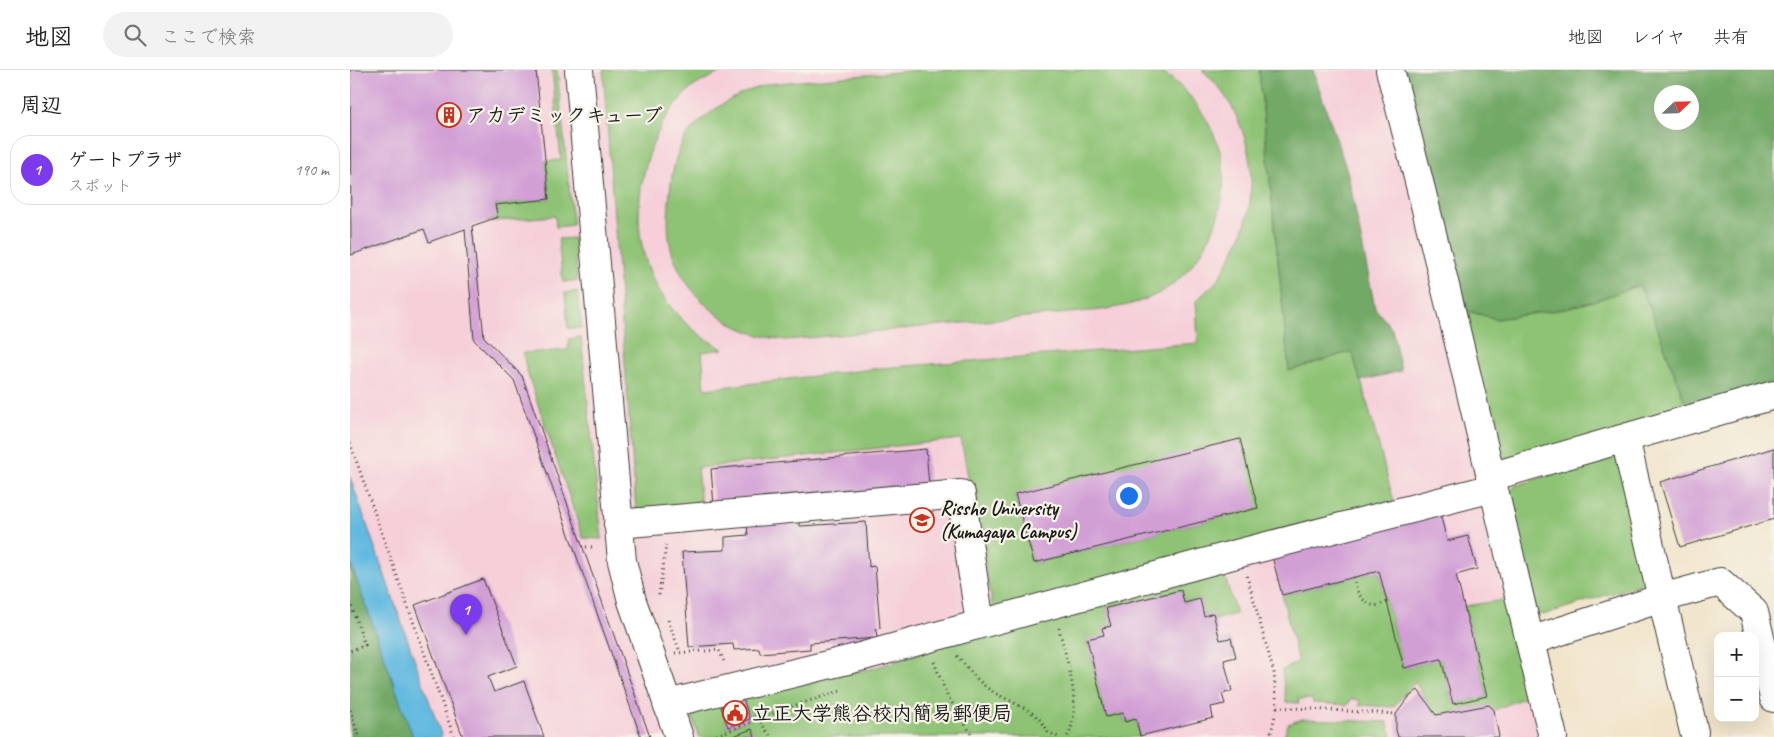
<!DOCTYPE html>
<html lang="ja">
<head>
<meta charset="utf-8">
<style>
	:root { --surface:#fff; --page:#f2f2f2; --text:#222; --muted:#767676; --line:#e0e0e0; --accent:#7c3aed }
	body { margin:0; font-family:Caveat,"Klee One",sans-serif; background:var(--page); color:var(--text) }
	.controls { position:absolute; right:15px; bottom:15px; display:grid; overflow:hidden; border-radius:10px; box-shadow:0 5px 20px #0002 }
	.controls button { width:45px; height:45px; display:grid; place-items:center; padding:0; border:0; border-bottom:1px solid var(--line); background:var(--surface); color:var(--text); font:25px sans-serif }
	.compass { position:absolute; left:1304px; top:15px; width:45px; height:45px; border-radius:50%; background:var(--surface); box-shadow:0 5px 20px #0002; rotate:67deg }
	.you { position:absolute; left:778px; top:425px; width:18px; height:18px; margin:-12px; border:4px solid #fff; border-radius:50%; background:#1a73e8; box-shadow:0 0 0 8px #1a73e833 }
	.badge { display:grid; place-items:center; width:32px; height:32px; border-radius:50%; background:var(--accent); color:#fff; font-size:16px; font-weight:700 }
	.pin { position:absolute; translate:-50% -41px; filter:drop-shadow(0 1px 2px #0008) }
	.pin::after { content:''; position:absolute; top:26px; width:18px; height:15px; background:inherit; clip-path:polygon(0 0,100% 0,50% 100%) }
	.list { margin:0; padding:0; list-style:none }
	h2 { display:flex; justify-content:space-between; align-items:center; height:65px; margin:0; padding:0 20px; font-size:21px }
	h2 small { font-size:16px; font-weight:400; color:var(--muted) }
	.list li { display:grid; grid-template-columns:32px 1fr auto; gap:15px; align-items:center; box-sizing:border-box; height:70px; margin:0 10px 10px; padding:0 10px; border:1px solid var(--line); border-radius:20px }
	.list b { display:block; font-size:19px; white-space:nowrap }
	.list p { margin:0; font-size:16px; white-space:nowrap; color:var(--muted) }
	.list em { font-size:16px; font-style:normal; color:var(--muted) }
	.icon { flex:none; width:28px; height:28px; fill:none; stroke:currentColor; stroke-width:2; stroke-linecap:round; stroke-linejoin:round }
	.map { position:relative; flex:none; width:1424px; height:667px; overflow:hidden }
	header { display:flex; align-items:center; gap:30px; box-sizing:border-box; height:70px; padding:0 25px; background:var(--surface); border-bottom:1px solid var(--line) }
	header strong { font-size:24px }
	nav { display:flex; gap:28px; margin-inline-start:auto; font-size:18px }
	.search { width:350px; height:45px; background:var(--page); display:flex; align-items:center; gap:12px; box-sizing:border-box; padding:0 18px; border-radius:28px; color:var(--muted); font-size:19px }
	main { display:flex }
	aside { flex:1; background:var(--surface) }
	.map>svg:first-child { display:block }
	.built { fill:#f6cfd9 }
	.green { fill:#8ec375; stroke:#557048; fill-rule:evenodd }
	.forest { fill:#72a966; stroke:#476241; fill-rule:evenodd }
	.water { fill:#63bae0; stroke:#406b7e }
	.building { fill:#d29fd5 }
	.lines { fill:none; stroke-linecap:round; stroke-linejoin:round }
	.minor-casing { stroke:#3c3a36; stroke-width:30 }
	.path { stroke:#3c3a36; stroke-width:3; stroke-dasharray:1 4; stroke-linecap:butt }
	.minor { stroke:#fff; stroke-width:28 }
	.labels { text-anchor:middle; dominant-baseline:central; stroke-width:4.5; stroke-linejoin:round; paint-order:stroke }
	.poi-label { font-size:20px; font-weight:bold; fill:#1c1c1c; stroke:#f7f3e8; text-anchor:start }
</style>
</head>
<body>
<header>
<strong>地図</strong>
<div class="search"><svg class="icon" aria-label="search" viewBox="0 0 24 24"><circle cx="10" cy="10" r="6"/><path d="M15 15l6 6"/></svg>ここで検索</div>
<nav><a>地図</a><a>レイヤ</a><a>共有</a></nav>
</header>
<main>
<aside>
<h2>周辺<small></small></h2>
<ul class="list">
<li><span class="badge">1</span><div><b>ゲートプラザ</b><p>スポット</p></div><em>190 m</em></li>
</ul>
</aside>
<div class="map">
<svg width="1424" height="667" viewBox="0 0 1424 667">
	<rect width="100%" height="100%" fill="#f7f3e8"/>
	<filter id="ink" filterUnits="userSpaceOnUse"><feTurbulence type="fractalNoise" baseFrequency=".02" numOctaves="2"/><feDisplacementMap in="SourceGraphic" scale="10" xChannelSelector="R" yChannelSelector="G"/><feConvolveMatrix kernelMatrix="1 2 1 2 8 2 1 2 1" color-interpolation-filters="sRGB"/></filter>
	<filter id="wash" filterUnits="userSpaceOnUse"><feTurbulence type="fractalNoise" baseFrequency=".0096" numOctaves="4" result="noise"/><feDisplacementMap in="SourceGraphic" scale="20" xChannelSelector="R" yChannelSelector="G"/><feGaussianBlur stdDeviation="1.12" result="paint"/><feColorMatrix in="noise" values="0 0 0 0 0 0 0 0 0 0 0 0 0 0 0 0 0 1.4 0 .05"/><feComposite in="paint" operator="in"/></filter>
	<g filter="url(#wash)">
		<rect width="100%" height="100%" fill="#f1e4ca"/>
		<path class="built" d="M 0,0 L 1036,0 L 1195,667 L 0,667 Z"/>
		<path class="green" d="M 202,0 L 207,0 L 223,155 L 206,157 L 205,146 L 135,152 L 148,147 L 145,135 L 199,129 L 195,91 L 211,90 Z
			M 253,0 L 374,0 C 363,7 348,12 338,21 C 317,40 304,66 297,92 C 274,170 301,241 373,279 L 352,282 L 355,319 L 531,298 L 848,273 L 846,231 C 852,225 859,219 865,213 C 872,205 876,195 881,186 C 890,170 898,151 900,132 C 906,84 889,32 852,0 L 909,0 L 939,300 L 1003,281 L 1044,432 L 643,539 L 611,369 L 347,398 L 351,434 L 286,440 ZM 665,425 L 908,438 L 684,493 Z
			M 568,0 L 807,0 C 812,3 818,6 823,10 C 845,27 863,56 870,82 C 883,129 859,186 822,215 C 801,231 776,236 751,240 L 436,270 C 429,269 421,268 413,266 C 374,257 336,224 323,185 C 316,165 318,142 320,121 C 322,102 326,79 338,64 C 359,39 388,23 418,14 Z
			M 224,168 L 227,211 L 213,212 L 208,169 Z
			M 1289,215 L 1301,240 L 1338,341 L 1149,399 L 1106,238 L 1147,249 L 1214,239 L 1247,230 Z
			M 227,221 L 232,258 L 218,258 L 215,223 Z
			M 231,267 L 252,469 L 233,468 L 177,302 L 173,283 L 218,280 L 219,269 Z
			M 1268,383 L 1300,511 L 1193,545 L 1183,542 L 1156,426 L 1165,416 Z
			M 872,496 L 886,544 L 864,550 L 863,544 L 854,546 L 850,529 L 834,533 L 831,520 L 756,538 L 761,556 L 752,558 L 754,565 L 737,570 L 756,646 L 773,643 L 775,652 L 786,649 L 790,667 L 405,667 L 401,659 L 384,666 L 384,667 L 349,667 L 341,644 L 350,630 L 521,599 L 570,583 ZM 393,629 L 400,649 L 378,657 L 371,637 Z
			M 1029,501 L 1054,598 L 1091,589 L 1103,634 L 1137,626 L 1114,536 L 1154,530 L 1176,627 L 1144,640 L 1139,635 L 1086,645 L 1065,612 L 1043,637 L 1009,635 L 1010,630 L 1001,629 L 998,635 L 963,633 L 962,629 L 948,629 L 949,633 L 936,632 L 932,600 L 948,592 L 932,525 Z
			M 952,649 L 1037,652 L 1042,667 L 934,667 L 938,654 Z"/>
		<path class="forest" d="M 909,0 L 963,0 L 998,104 L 1025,238 L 1042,259 L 1051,301 L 1010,311 L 1002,281 L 939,301 Z
			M 1045,0 L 1424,0 L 1424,316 L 1338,341 L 1301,240 L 1289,215 L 1247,230 L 1214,239 L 1147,249 L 1106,238 ZM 1312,22 L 1342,22 L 1342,52 L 1312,52 Z
			M 0,492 L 63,667 L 0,667 Z"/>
		<path class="water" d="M 0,407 L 92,667 L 63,667 L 0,492 Z"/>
		<g id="blocks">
			<path class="building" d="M 0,0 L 186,0 L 199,129 L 145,135 L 148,147 L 122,156 L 134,267 L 172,306 L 300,667 L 291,667 L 164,310 L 124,270 L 115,159 L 79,172 L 74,159 L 1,185 Z
				M 890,369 L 908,438 L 684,493 L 665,424 Z
				M 1424,378 L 1424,449 L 1330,477 L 1310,412 Z
				M 576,379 L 579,416 L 364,436 L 361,399 Z
				M 1090,443 L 1097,471 L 1118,466 L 1127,499 L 1106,505 L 1137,626 L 1103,634 L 1091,589 L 1054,598 L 1029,501 L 932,525 L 922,486 Z
				M 449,451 L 450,456 L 516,452 L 519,497 L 525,496 L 530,558 L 526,559 L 527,568 L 460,573 L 460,579 L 410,583 L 409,578 L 384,580 L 383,574 L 339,577 L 332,482 L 375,480 L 375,467 L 398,465 L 397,455 Z
				M 133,509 L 167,596 L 138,607 L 144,622 L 174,611 L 194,667 L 113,667 L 65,535 Z
				M 831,520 L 834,533 L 850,529 L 854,546 L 863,543 L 870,570 L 881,568 L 886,587 L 874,590 L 882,621 L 872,624 L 875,634 L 861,637 L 863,648 L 790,666 L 786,649 L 775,652 L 773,643 L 756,647 L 737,569 L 754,565 L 752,558 L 761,556 L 756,538 Z
				M 1068,620 L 1086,645 L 1139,635 L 1144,640 L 1149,667 L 1048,667 L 1046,660 L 1046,644 L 1059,627 Z
				M 393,629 L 400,649 L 378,657 L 371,637 Z
				M 402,659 L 405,667 L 381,667 Z"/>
		</g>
	</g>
	<g filter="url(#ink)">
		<use href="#blocks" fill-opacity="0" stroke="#3c3a36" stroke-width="1"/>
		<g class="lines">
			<defs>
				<path id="minor" d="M 229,0 L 272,491 L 282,531 L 329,667
					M 1040,0 C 1099,221 1149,445 1203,667
					M 1275,368 L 1312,528 L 1370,512 L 1404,542 L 1424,628
					M 1140,407 L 1424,325
					M 268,454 L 611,424 L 630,554
					M 1180,571 L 1312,528 L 1344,662
					M 317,634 L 510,587 L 890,483 L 1143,418"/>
			</defs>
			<use href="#minor" class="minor-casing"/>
			<path class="path" d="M 0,373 L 104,667
				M 236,477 L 246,477
				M 897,506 L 924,603 L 927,637 L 920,667
				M 1003,507 C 1006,520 1010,532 1025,536 L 1037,532
				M 309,525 L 316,475
				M 0,532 L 15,575 L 0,581
				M 318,550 L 330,582
				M 709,558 C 716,590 734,637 717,667
				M 325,583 L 369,580 L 375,594
				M 607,586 C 617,597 627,611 640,620 C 660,633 688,639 698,662 L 708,667
				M 584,592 L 596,623 L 623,667
				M 927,637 L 1046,644
				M 0,640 L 9,667
				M 402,640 L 421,667
				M 362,667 L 443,636 L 493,620"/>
			<use href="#minor" class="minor"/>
		</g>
	</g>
	<defs>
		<symbol id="building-ring" viewBox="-11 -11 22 22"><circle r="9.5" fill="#f7f3e8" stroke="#c8321e" stroke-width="1.5"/><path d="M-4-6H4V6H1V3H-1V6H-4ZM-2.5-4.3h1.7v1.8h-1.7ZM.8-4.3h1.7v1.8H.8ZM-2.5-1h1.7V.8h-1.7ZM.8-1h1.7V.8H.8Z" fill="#c8321e"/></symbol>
		<symbol id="university-ring" viewBox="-11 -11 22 22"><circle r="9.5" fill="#f7f3e8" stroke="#c8321e" stroke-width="1.5"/><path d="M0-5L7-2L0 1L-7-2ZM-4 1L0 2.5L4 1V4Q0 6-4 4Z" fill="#c8321e"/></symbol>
		<symbol id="civic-ring" viewBox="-11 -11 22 22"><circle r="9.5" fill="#f7f3e8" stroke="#c8321e" stroke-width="1.5"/><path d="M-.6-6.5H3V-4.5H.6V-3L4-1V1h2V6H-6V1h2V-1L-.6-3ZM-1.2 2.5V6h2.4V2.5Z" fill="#c8321e"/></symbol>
	</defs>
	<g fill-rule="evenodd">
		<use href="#building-ring" x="85" y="31" width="28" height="28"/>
		<use href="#university-ring" x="558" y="436" width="28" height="28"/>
		<use href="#civic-ring" x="371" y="629" width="28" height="28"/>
	</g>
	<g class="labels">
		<g class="poi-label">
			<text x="116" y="45">アカデミックキューブ</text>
			<text x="590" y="438">Rissho University<tspan x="590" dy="23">(Kumagaya Campus)</tspan></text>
			<text x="402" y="643">立正大学熊谷校内簡易郵便局</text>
		</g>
	</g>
</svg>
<div class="controls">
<button>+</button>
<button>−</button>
</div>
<svg class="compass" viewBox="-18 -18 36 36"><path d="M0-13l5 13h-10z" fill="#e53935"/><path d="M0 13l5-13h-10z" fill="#767676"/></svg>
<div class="you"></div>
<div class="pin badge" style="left:116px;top:565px">1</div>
</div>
</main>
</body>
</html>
